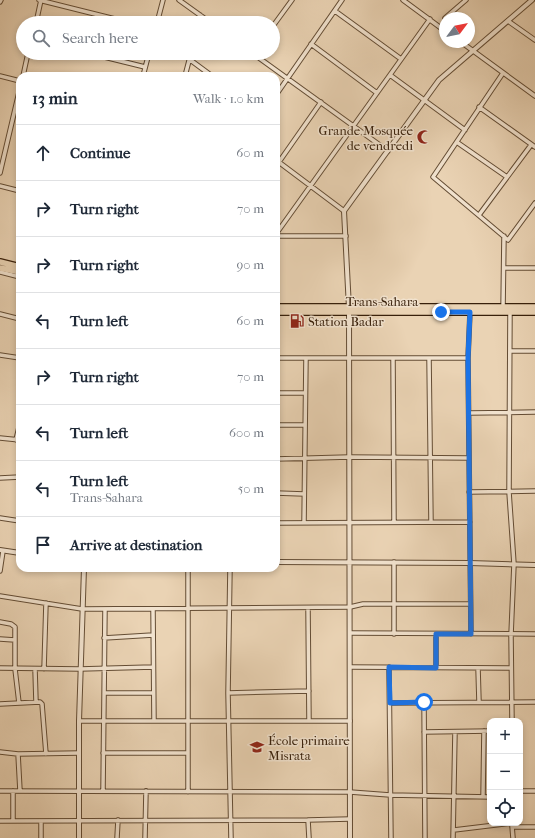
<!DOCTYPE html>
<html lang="en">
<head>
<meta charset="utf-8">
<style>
	:root { --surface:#fff; --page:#f6f6f7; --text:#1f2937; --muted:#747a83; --line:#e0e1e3 }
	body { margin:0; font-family:"IM FELL French Canon",serif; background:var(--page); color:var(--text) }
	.controls { position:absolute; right:12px; bottom:12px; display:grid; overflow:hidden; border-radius:8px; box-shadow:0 2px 6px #0003 }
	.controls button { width:36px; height:36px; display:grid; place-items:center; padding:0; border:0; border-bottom:1px solid var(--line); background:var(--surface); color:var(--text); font:20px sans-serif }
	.compass { position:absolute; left:439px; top:12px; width:36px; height:36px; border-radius:50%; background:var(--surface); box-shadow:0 2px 6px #0003; rotate:58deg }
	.stop { position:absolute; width:12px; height:12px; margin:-9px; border:3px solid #1a73e8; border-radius:50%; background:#fff }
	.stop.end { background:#1a73e8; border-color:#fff; box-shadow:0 1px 4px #0008 }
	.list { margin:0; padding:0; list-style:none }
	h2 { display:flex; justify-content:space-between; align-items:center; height:52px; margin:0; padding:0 16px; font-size:17px }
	h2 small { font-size:13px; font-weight:400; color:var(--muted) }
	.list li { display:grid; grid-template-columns:26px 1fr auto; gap:12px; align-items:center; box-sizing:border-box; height:56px; padding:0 16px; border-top:1px solid var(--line) }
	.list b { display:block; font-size:15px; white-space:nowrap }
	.list p { margin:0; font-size:13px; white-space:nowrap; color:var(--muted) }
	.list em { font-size:13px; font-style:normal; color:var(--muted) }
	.icon { flex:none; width:22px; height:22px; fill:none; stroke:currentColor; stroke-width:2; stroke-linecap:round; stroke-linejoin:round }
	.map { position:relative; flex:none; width:535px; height:838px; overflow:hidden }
	.search { position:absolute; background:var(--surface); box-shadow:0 2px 6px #0003; left:16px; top:16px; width:264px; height:44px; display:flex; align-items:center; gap:10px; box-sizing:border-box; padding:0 14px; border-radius:22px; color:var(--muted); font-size:15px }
	.panel { position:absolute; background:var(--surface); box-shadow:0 2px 6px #0003; left:16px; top:72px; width:264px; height:500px; border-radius:12px }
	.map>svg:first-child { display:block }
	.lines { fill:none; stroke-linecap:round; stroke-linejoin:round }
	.minor-casing { stroke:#644d35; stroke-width:5.5 }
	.tertiary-casing { stroke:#644d35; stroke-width:6 }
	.primary-casing { stroke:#38200b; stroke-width:8 }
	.minor { stroke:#f1e2ce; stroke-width:3.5 }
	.tertiary { stroke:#f1e2ce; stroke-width:4 }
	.primary { stroke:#ead3b4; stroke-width:5.5 }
	.route { stroke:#1a73e8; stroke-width:5 }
	.labels { text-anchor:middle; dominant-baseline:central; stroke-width:3; stroke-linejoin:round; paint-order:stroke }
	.poi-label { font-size:13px; fill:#38200b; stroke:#f1e2ce; text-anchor:start }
	.street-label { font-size:13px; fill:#38200b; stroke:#f1e2ce }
</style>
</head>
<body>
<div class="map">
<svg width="535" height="838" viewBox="0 0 535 838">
	<rect width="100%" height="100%" fill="#ead3b4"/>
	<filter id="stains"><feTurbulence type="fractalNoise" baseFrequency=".005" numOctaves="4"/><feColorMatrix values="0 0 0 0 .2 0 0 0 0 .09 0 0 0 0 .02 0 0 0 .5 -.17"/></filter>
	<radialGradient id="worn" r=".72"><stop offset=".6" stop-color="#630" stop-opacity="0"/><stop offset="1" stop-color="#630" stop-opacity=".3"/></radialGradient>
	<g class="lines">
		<defs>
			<path id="minor" d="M 39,0 L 131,23
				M 179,0 L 211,23
				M 403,0 L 445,31
				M 0,2 L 1,0
				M 335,11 L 401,59
				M 445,18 L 466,0
				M 508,21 L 535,40
				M 36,23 L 41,0
				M 157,23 L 163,0
				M 198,23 L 200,15
				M 273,26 L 292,0
				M 461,42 L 535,96
				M 311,44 L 377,93
				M 88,53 L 145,67
				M 252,53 L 388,151
				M 189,59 L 212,76
				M 503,73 L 433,177 L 508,240 L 535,203
				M 390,75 L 465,130
				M 0,76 L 20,81
				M 23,76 L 28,53
				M 143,76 L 149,53
				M 185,76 L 191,53
				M 276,95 L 342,0
				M 479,107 L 535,147
				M 458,143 L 507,177
				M 276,160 L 344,211
				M 279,162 L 321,102
				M 0,173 L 20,88
				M 0,186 L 20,191
				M 479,215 L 531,145
				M 276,234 L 430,19
				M 276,236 L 346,236
				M 504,268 L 535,268
				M 0,272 L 20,277
				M 503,309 L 504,236
				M 510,310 L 509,492 L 514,564 L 511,635 L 512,721
				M 470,312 L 468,358 L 471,634
				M 0,314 L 20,319
				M 510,351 L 535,351
				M 0,355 L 20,358
				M 276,358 L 468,358
				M 393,358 L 394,522
				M 429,358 L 431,522
				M 276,393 L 305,393
				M 469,413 L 535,412
				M 276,425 L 304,425
				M 0,438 L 20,440
				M 16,440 L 20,423
				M 276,459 L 349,457 L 469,458
				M 0,478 L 20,477
				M 469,492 L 535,491
				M 276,493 L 304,494
				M 0,518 L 20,521
				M 276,523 L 470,522
				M 304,523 L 306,358
				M 394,562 L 394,634
				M 230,568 L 228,693 L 231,838
				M 0,571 L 3,551
				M 0,596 L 82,609 L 350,607 L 363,604 L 470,604
				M 308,608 L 309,721
				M 153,609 L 154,721
				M 0,622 L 11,624 L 15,627 L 15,669 L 19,703
				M 350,633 L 535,634
				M 436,634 L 436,667
				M 104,638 L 153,635
				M 0,639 L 15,640
				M 350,667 L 511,668
				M 389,667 L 391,838
				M 0,668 L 80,669 L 153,667
				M 478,668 L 479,702
				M 35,669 L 36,702
				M 44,669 L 46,603
				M 104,693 L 153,693
				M 228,693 L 309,691
				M 424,702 L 425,838
				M 390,703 L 535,702
				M 0,704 L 40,702 L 42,704 L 46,754
				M 79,721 L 350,721
				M 424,732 L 490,731
				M 0,752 L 18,754 L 79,753
				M 103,753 L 188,753
				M 18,754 L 20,791
				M 0,791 L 350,792 L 390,795 L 490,797
				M 13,791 L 13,821
				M 103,791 L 105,609
				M 520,791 L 535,791
				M 188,792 L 188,568
				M 483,797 L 484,731
				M 0,821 L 308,820
				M 512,826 L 513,838
				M 512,827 L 535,827
				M 454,830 L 512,823
				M 41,838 L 41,821
				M 117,838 L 118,820
				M 145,838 L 146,791
				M 309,838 L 308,820 L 350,819
				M 453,838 L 455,732"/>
			<path id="tertiary" d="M 0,550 L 20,553
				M 276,562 L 470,563 L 535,565
				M 79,838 L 79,721 L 84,568
				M 350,838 L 349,308 L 344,211 L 439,80 L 532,0"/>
			<path id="primary" d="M 0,262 L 20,267
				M 0,268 L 20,272
				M 276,307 L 535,307
				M 276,312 L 535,312"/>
		</defs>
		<use href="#minor" class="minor-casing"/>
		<use href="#tertiary" class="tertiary-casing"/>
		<use href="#primary" class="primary-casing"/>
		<use href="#minor" class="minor"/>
		<use href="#tertiary" class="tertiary"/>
		<use href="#primary" class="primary"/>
	</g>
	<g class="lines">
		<path class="route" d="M 424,702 L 390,703 L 389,667 L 436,668 L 436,634 L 471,634 L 468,358 L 470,312 L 441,312"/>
	</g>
	<defs>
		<symbol id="mosque-bare" viewBox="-9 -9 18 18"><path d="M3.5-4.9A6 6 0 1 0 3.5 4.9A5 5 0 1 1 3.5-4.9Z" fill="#8f2418" stroke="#f1e2ce" stroke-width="2.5" paint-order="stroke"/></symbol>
		<symbol id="fuel-bare" viewBox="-9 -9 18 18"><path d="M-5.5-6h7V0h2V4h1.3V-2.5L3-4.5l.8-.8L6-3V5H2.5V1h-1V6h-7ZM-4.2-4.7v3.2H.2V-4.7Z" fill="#8f2418" stroke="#f1e2ce" stroke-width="2.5" paint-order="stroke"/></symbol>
		<symbol id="school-bare" viewBox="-9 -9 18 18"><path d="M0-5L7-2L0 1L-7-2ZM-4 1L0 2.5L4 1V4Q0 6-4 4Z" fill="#8f2418" stroke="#f1e2ce" stroke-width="2.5" paint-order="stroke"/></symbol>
	</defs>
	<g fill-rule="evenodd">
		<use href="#mosque-bare" x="414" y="127" width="20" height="20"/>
		<use href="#fuel-bare" x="287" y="311" width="20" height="20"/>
		<use href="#school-bare" x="247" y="737" width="20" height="20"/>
	</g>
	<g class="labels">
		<g class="poi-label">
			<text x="413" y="130" text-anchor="end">Grande Mosquée<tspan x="413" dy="15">de vendredi</tspan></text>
			<text x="308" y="321">Station Badar</text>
			<text x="268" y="740">École primaire<tspan x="268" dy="15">Misrata</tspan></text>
		</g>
		<g class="street-label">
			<text x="382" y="301">Trans-Sahara</text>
		</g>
	</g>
	<rect width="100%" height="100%" filter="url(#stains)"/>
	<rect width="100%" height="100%" fill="url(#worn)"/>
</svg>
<div class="controls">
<button>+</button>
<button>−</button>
<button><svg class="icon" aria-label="locate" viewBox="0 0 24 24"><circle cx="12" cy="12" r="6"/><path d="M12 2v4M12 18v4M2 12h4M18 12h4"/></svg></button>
</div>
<svg class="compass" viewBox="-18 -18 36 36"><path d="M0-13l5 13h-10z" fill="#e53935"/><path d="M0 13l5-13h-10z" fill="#747a83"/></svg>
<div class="stop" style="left:424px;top:702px"></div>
<div class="stop end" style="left:441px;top:312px"></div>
<div class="search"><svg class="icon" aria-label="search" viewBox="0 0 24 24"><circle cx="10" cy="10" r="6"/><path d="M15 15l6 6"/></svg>Search here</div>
<section class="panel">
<h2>13 min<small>Walk · 1.0 km</small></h2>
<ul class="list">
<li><svg class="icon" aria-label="ahead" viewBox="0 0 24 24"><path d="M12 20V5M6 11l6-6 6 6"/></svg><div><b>Continue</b></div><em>60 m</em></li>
<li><svg class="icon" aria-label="right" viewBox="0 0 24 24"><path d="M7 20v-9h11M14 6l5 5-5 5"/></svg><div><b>Turn right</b></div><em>70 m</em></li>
<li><svg class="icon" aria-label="right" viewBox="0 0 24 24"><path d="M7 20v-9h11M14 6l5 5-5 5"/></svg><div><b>Turn right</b></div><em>90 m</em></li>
<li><svg class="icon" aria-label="left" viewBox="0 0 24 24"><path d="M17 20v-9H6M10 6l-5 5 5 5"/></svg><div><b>Turn left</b></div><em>60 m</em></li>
<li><svg class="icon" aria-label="right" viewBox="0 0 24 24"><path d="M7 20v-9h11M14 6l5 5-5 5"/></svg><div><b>Turn right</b></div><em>70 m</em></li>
<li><svg class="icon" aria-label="left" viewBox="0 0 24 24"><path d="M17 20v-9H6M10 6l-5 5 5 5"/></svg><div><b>Turn left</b></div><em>600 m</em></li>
<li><svg class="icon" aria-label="left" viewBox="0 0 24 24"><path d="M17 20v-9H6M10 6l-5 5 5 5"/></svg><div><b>Turn left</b><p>Trans-Sahara</p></div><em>50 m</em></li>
<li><svg class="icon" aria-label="arrive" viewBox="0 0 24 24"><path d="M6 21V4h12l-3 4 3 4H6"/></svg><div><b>Arrive at destination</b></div></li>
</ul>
</section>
</div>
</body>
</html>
